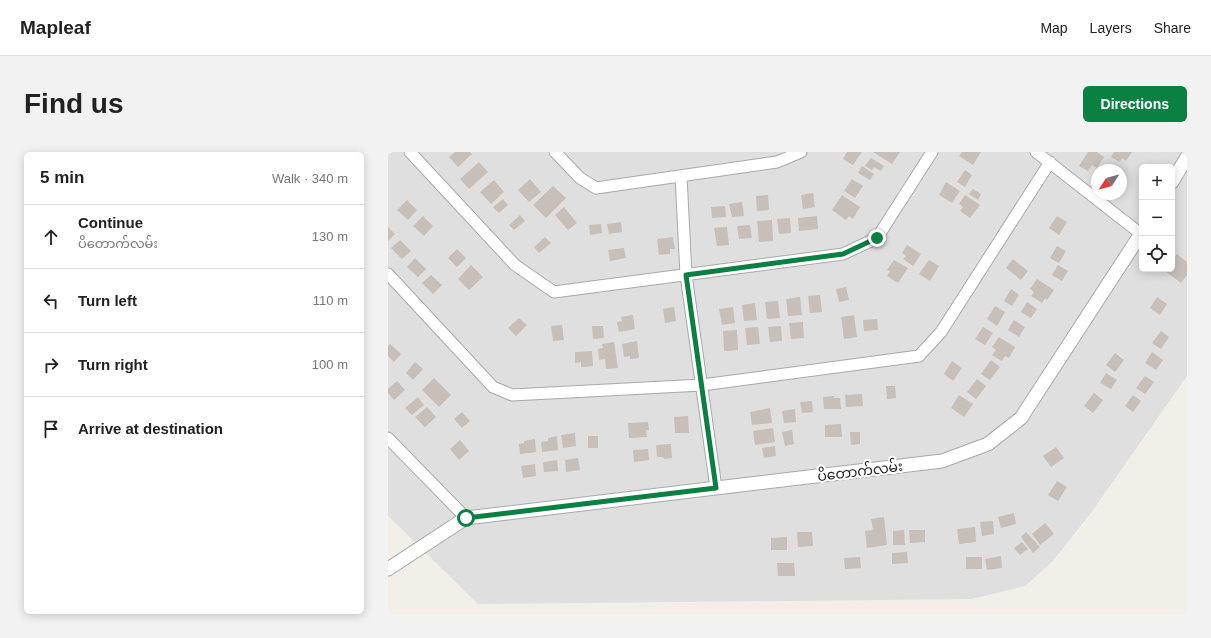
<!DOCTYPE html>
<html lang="en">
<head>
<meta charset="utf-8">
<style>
	:root { --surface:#fff; --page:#f2f2f2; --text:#222; --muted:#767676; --line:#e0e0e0; --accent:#0b8043 }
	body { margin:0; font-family:Helvetica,"Noto Sans Myanmar",sans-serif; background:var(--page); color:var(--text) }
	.controls { position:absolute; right:12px; top:12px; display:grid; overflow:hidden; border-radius:6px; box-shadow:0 2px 10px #0003 }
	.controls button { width:36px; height:36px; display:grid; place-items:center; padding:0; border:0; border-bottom:1px solid var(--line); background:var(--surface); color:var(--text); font:20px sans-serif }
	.compass { position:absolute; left:703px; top:12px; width:36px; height:36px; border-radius:50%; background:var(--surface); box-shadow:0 2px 10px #0003; rotate:233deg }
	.stop { position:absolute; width:12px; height:12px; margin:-9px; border:3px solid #0b8043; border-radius:50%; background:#fff }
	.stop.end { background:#0b8043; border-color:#fff; box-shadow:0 1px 4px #0008 }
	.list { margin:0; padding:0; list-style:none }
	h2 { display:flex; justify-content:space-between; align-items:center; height:52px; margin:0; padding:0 16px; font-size:17px }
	h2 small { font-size:13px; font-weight:400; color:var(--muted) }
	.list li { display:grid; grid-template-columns:26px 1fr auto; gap:12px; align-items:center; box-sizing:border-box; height:64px; padding:0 16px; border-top:1px solid var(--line) }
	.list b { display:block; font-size:15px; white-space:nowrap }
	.list p { margin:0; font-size:13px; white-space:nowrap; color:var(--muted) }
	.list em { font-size:13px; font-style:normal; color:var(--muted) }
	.icon { flex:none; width:22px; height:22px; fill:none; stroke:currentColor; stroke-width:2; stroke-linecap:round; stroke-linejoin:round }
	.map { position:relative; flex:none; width:799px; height:462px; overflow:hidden; border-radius:6px }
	header { display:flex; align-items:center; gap:24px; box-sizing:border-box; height:56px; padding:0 20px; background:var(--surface); border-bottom:1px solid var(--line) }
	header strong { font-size:19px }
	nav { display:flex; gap:22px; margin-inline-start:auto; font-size:14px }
	.intro { display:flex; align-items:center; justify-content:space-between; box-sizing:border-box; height:96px; padding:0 24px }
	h1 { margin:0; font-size:28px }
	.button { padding:10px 18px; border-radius:6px; background:var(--accent); color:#fff; font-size:14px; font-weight:700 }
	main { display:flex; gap:24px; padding:0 24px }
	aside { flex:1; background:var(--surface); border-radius:6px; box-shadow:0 2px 10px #0003 }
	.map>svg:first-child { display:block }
	.residential { fill:#e0dfdf; fill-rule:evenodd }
	.building { fill:#c7bfb8 }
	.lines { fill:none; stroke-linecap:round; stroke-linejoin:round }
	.minor-casing { stroke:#a9a9a9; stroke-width:13 }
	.tertiary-casing { stroke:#a9a9a9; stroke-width:15 }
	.minor { stroke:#fff; stroke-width:11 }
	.tertiary { stroke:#fff; stroke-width:13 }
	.route { stroke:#0b8043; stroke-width:5 }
	.labels { text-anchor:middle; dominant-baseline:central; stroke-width:4; stroke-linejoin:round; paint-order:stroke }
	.street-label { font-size:14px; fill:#222; stroke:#fff }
</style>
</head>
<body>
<header>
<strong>Mapleaf</strong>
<nav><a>Map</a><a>Layers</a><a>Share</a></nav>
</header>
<div class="intro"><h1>Find us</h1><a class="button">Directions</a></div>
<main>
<aside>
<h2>5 min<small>Walk · 340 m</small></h2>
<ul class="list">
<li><svg class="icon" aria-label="ahead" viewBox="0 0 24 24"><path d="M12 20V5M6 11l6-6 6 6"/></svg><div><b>Continue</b><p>ပိတောက်လမ်း</p></div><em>130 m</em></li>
<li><svg class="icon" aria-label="left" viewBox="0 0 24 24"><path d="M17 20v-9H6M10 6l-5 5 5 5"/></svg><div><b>Turn left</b></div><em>110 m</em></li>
<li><svg class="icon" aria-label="right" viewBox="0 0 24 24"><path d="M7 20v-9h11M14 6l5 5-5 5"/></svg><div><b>Turn right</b></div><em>100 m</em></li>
<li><svg class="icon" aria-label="arrive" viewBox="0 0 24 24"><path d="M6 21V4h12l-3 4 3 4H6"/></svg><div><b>Arrive at destination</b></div></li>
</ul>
</aside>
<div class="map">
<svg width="799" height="462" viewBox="0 0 799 462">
	<rect width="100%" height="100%" fill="#f2efe9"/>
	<path class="residential" d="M 0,0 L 799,0 L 799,224 L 705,358 L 665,409 L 637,434 L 584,447 L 90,452 L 0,364 ZM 754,15 L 784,15 L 784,117 L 754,117 ZM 709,18 L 733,18 L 733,42 L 709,42 Z"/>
	<path class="building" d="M 67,0 L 82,0 L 84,2 L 70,15 L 61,5 Z
		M 459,0 L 474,0 L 465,13 L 455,7 Z
		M 485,0 L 512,0 L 504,12 Z
		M 574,0 L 593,0 L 585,13 L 571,4 Z
		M 700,0 L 709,0 L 716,5 L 709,16 L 704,13 L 700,19 L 691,14 Z
		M 726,0 L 744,0 L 738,9 L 734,6 L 732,10 L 723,5 Z
		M 483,6 L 496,14 L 493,19 L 486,15 L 484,18 L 477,14 Z
		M 91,10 L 100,20 L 81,37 L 72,27 Z
		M 721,11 L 731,18 L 717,18 Z
		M 474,14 L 486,22 L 482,28 L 470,21 Z
		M 577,18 L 584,23 L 577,35 L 569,30 Z
		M 142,27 L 153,40 L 141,50 L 130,38 Z
		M 464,27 L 475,34 L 467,46 L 456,39 Z
		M 106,28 L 116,40 L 103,52 L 92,40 Z
		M 558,30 L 572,39 L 564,51 L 551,43 Z
		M 165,34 L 178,46 L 158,66 L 145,53 Z
		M 585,37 L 593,42 L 590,48 L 581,42 Z
		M 425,41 L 427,55 L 415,57 L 413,43 Z
		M 380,43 L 381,58 L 369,59 L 368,44 Z
		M 454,43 L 472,55 L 465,67 L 461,64 L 458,68 L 444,58 Z
		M 577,43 L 592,53 L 582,66 L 572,59 L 575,55 L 571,52 Z
		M 115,47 L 120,53 L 111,61 L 105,55 Z
		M 19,48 L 29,58 L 20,68 L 9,58 Z
		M 354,50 L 356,64 L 344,65 L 341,52 Z
		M 337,54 L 338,65 L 324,66 L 323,55 Z
		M 176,55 L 189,71 L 180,78 L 167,63 Z
		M 132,63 L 137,69 L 126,78 L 121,73 Z
		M 35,64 L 45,74 L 36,84 L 25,74 Z
		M 429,64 L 430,77 L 411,79 L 410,66 Z
		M 669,64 L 679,70 L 671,83 L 661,76 Z
		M 402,66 L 403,81 L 391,82 L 389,67 Z
		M 384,68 L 385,89 L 371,90 L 369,69 Z
		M 233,70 L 234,80 L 221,82 L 219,72 Z
		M 213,72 L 214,81 L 202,83 L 201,73 Z
		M 362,73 L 364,86 L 351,87 L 349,74 Z
		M 0,75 L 7,82 L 0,89 Z
		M 339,75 L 341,93 L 329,94 L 326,76 Z
		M 157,85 L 163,91 L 151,101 L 146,95 Z
		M 285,85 L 287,97 L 282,97 L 282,102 L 271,103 L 269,87 Z
		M 12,88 L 23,99 L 14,107 L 3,96 Z
		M 519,93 L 533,102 L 525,114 L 515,107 L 518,104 L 514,101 Z
		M 669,94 L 678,99 L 671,111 L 662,106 Z
		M 236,96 L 238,106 L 222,109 L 220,98 Z
		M 69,97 L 78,106 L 69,115 L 60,106 Z
		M 789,102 L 799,110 L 799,123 L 793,131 L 777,119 L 779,117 L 784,117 L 784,105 L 786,107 Z
		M 27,106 L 38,117 L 30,125 L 19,115 Z
		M 625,107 L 640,119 L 633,128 L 618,116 Z
		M 506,108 L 520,116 L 510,131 L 499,124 L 502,119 L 499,118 Z
		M 541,108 L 551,114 L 542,129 L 531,122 Z
		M 83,113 L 95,125 L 81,138 L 70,127 Z
		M 670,113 L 680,119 L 674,129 L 664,123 Z
		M 43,123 L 54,133 L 45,142 L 34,131 Z
		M 649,127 L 666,138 L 659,148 L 657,146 L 654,151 L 643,144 L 646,140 L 642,137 Z
		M 458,135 L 461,148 L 451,150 L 448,137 Z
		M 623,137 L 631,143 L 624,154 L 616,149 Z
		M 432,143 L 434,160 L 422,161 L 420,144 Z
		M 412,145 L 414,163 L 400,164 L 398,147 Z
		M 769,145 L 779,152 L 772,163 L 762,156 Z
		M 390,149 L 392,166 L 379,167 L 377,150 Z
		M 639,150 L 649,157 L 643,166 L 633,160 Z
		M 367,151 L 369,168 L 356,169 L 354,153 Z
		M 607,154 L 617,160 L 609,174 L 599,167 Z
		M 286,155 L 288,169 L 277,171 L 275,157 Z
		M 345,155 L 347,171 L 334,173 L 331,157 Z
		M 245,163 L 247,177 L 231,180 L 229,170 L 234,169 L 233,165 Z
		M 466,163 L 469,185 L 456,187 L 453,165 Z
		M 131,166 L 139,173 L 128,184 L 120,176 Z
		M 489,167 L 490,178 L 476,179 L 475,168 Z
		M 626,168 L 637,175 L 631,185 L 620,178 Z
		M 415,170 L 416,186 L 403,187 L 401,171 Z
		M 174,173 L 176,188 L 165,189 L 163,174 Z
		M 204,174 L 215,174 L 216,186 L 205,187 Z
		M 393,174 L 394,189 L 382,190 L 380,175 Z
		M 370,175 L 372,192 L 359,193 L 357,176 Z
		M 595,175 L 605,181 L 597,193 L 587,187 Z
		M 349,178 L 350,198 L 336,199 L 335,179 Z
		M 773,179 L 781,185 L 773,197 L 764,191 Z
		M 611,185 L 627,195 L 621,206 L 617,204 L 614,209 L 604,203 L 608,198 L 604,195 Z
		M 249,189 L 251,206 L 242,207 L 242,204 L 236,205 L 234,192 Z
		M 226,190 L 230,216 L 218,217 L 217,207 L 211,208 L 210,197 L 215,196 L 214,192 Z
		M 2,192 L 13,202 L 6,210 L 0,204 L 0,194 Z
		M 204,199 L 205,214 L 193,215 L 193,210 L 187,211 L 187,200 Z
		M 764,200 L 775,208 L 768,218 L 757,211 Z
		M 727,201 L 736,208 L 727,220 L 718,213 Z
		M 603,208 L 612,215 L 602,228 L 593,222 Z
		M 564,209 L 574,216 L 565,229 L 556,222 Z
		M 27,210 L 35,217 L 25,228 L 18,221 Z
		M 718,221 L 729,228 L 723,237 L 712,231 Z
		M 757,224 L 766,230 L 757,242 L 748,236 Z
		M 46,226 L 63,243 L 51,255 L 34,238 Z
		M 589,227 L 598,234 L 588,247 L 579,240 Z
		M 9,229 L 17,238 L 6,248 L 0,241 L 0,237 Z
		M 498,234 L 507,234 L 508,246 L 499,247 Z
		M 706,241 L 715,248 L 705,261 L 696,254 Z
		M 474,242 L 475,254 L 458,255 L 457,243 Z
		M 571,243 L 585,252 L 576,265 L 563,256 Z
		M 745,243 L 753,249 L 745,260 L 737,254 Z
		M 446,244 L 446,246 L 452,246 L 453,257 L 436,257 L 435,245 Z
		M 30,245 L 36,253 L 24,263 L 17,256 Z
		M 424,249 L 425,260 L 414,261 L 412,250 Z
		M 39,255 L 48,265 L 37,275 L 27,265 Z
		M 382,256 L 384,271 L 364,273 L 362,260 Z
		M 407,257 L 408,270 L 396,271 L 394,259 Z
		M 74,260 L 82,269 L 74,276 L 66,267 Z
		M 300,264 L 301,281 L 287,281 L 286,265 Z
		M 260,270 L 261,278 L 258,278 L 259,285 L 241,286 L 240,271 Z
		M 453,272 L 454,285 L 437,285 L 437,273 Z
		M 385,276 L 387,290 L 367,293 L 365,279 Z
		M 404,278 L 406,292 L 397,294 L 394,280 Z
		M 462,280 L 472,280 L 472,292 L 463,293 Z
		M 187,281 L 188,294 L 175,296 L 173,283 Z
		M 169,284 L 170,298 L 154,300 L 153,290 L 160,289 L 160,286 Z
		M 200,284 L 210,284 L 210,296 L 200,296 Z
		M 147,287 L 148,300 L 132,302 L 131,292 L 136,291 L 136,289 Z
		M 72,288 L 81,299 L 71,308 L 62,297 Z
		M 283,292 L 284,306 L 276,307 L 275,305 L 269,305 L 268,293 Z
		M 387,294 L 388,304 L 376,306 L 374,296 Z
		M 668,295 L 676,306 L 663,315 L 655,304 Z
		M 260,297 L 261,308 L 246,310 L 245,298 Z
		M 190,306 L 192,318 L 178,320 L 177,308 Z
		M 169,308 L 170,319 L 156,320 L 155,310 Z
		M 147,312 L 148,324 L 135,326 L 133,314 Z
		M 669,329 L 679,335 L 670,349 L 660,343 Z
		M 626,361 L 628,372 L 613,376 L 610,365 Z
		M 496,365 L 499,393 L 479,396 L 477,379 L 485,378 L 483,367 Z
		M 605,369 L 606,382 L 594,384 L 592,370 Z
		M 657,371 L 666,382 L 652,393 L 644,382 Z
		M 587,375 L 588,390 L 571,392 L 569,377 Z
		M 516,378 L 517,393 L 505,393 L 505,379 Z
		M 521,378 L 537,378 L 537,390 L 522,391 Z
		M 409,380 L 424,380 L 425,394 L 410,395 Z
		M 638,380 L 652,395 L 645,401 L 633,385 Z
		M 399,385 L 399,398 L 383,398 L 383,386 Z
		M 634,390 L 640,397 L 632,403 L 626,396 Z
		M 519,400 L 520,411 L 504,412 L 504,401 Z
		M 613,404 L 614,416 L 599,418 L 597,407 Z
		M 472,405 L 473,416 L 457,417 L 456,406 Z
		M 578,405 L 594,405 L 594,417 L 578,417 Z
		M 389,411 L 406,411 L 407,424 L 390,424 Z"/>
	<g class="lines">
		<defs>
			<path id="minor" d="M 22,0 L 127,113 L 166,140 L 455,102 L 489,86 L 544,0
				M 167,0 L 192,26 L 208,36 L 389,10 L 413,0
				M 648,0 L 753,82
				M 293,24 L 298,123 L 328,336
				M 0,122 L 105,235 L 124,243 L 314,233 L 531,204 L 553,180 L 662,10
				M 0,286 L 78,366"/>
			<path id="tertiary" d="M 784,30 L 799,5
				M 0,417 L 78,366 L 554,309 L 600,292 L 633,266 L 754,80"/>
		</defs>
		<use href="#minor" class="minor-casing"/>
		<use href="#tertiary" class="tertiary-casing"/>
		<use href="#minor" class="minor"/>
		<use href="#tertiary" class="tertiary"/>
	</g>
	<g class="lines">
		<path class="route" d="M 78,366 L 328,336 L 298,123 L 455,102 L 489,86"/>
	</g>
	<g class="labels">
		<g class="street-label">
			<text transform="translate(472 319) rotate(-7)">ပိတောက်လမ်း</text>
		</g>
	</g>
</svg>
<div class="controls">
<button>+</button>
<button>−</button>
<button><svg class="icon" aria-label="locate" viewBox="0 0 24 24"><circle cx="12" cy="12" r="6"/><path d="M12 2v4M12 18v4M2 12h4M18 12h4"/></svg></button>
</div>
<svg class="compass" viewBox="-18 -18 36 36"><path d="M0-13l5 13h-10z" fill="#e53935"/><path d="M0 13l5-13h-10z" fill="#767676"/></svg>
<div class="stop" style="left:78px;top:366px"></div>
<div class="stop end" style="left:489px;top:86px"></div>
</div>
</main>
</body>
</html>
